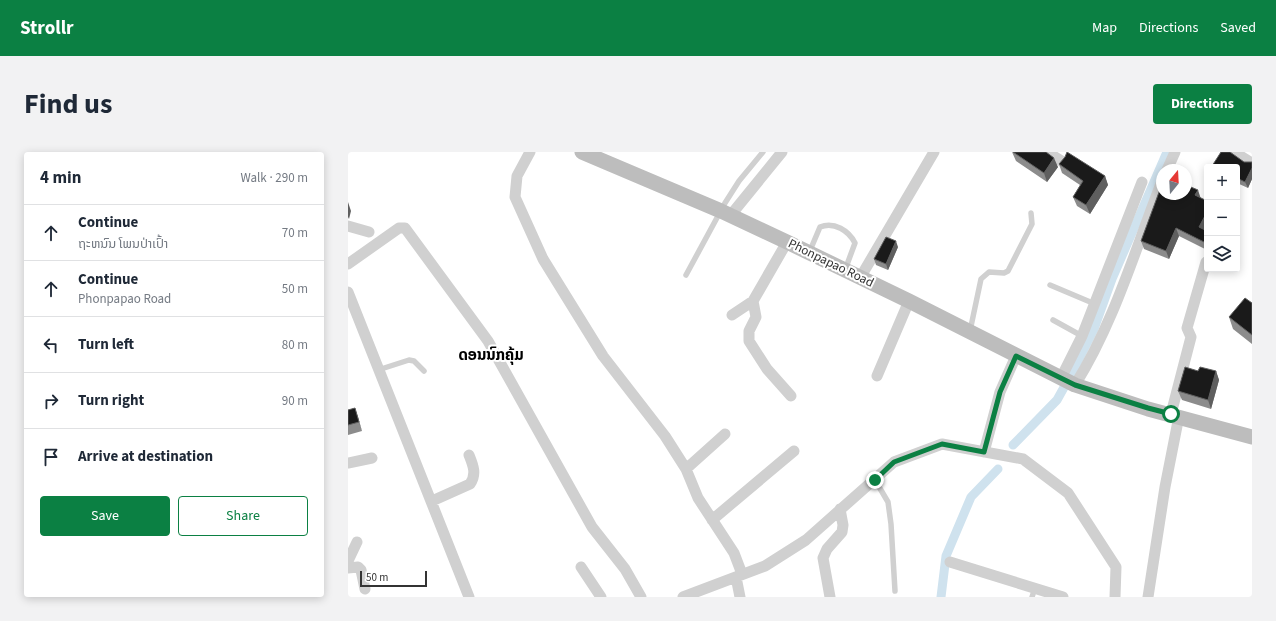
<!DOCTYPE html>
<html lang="en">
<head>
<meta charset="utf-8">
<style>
	:root { --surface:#fff; --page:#f2f2f3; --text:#1f2937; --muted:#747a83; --line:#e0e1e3; --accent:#0b8043 }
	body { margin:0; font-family:"Source Sans 3","Noto Sans Lao",sans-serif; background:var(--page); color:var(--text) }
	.controls { position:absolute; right:12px; top:12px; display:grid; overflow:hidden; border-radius:4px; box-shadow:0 2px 10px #0003 }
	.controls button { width:36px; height:36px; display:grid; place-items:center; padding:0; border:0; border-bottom:1px solid var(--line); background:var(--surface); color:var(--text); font:20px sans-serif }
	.compass { position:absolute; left:808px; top:12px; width:36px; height:36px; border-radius:50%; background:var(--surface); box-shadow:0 2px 10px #0003; rotate:18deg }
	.scale { position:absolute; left:12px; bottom:10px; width:67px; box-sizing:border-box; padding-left:4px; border:2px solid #333; border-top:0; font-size:11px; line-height:14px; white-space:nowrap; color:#333; -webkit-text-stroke:3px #fff; paint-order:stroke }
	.stop { position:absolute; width:12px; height:12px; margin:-9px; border:3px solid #0b8043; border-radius:50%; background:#fff }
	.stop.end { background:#0b8043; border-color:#fff; box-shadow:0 1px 4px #0008 }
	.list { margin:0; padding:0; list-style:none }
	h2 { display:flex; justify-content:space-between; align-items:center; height:52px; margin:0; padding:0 16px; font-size:17px }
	h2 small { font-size:13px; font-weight:400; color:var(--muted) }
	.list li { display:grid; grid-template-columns:26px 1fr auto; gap:12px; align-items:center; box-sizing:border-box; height:56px; padding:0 16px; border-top:1px solid var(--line) }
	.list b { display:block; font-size:15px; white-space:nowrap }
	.list p { margin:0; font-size:13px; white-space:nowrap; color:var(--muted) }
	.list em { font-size:13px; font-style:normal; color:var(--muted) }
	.actions { display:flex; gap:8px; padding:12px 16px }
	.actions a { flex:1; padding:9px 0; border:1px solid var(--accent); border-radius:4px; text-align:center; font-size:14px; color:var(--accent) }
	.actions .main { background:var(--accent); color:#fff }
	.icon { flex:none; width:22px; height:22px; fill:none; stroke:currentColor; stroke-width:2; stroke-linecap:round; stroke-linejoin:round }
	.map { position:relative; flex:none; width:904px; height:445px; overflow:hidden; border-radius:4px }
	header { display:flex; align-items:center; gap:24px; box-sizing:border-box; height:56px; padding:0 20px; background:var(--accent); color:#fff }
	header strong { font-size:19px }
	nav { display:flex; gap:22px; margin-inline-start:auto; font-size:14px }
	.intro { display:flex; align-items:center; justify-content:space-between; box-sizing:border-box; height:96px; padding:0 24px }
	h1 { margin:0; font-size:28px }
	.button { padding:10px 18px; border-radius:4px; background:var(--accent); color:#fff; font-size:14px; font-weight:700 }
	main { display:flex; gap:24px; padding:0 24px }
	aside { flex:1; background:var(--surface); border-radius:4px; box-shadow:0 2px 10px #0003 }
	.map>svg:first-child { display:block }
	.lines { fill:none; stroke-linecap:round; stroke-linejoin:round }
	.canal { stroke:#cfe2ee; stroke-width:9 }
	.lane { stroke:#d0d0d0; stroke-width:5.5 }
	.street { stroke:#d0d0d0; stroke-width:11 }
	.secondary { stroke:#bdbdbd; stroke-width:15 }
	.wall { fill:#8c8c8c }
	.shaded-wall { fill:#5f5f5f }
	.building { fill:#1a1a1a; stroke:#5f5f5f }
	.route { stroke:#0b8043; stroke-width:5 }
	.labels { text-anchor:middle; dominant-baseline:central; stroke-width:4; stroke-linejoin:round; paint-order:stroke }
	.street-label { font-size:13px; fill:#333; stroke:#fff }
	.quarter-label { font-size:15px; font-weight:bold; fill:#000; stroke:#fff }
</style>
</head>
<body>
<header>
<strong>Strollr</strong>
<nav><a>Map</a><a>Directions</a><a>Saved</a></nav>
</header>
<div class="intro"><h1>Find us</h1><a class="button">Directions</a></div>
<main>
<aside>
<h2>4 min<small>Walk · 290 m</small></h2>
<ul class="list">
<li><svg class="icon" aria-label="ahead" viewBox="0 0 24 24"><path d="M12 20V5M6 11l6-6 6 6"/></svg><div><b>Continue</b><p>ຖະຫນົນ ໂພນປ່າເປົ້າ</p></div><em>70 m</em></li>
<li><svg class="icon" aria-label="ahead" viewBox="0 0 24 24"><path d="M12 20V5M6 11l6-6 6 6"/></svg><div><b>Continue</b><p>Phonpapao Road</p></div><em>50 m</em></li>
<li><svg class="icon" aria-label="left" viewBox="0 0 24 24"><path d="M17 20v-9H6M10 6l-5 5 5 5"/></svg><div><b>Turn left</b></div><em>80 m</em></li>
<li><svg class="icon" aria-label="right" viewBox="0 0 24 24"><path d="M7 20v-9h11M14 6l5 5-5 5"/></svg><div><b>Turn right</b></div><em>90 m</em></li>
<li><svg class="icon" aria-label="arrive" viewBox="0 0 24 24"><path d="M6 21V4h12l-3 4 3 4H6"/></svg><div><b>Arrive at destination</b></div></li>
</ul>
<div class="actions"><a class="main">Save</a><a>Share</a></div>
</aside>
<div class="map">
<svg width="904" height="445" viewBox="0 0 904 445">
	<rect width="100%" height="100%" fill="#fff"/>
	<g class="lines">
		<path class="canal" d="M 665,293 L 709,248 L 724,221 L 746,177 L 764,127 L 819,0
			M 593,445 L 598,404 L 623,345 L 650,317"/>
		<path class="lane" d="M 461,101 L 472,75 C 486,69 501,79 507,91 L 497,118
			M 338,123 L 377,51 L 391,29 L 415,0
			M 702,133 L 747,152
			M 705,168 L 734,184
			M 622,179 L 633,127 L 641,120 L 656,121 L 660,119 L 684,72 L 683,61
			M 30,218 L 61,208 L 66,209 L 76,219
			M 527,328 L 540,350 L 543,372 L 547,439
			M 684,445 L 687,436"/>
		<path class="street" d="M 182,0 L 169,24 L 167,45 L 195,107 L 255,204 L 317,284 L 338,317 L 350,346 L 386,401 L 394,422
			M 699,0 L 715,10
			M 886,0 L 902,10
			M 819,18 L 827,0
			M 382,64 L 434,0
			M 0,74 L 21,80
			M 0,112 L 51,76 L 57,76 L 140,189 L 244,375 L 277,417 L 293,445
			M 512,126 L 586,0
			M 0,140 L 121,445
			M 405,149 L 408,165 L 401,179 L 401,189 L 419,217 L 443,244
			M 384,163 L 405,149 L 439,90
			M 529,224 L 561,149
			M 713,226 L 734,184 L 794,30
			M 727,233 C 766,171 787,98 814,29
			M 823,262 L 843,185 L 839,176 L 858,110
			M 636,300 L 652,240 L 668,204
			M 0,311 L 24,306
			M 338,317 L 377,282
			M 84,349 L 122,332 C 129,322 125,313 121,303
			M 364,368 L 446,299
			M 0,409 L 9,390
			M 602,410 L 715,445
			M 233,415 L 253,445
			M 0,416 L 10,415 L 13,418 L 17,437
			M 388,425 L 392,445
			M 335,445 L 417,414 L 458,388 L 546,310 L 594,292 L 675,307 L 720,341 L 768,415 L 767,445
			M 482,445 L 475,406 L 479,397 L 494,380 L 495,373 L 492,357
			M 800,445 L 817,335 L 831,264"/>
		<path class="secondary" d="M 234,0 L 373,59 L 439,90 L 561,149 L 727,233 L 800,257 L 904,285"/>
	</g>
	<path class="wall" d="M 664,0 L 710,15 L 699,30 L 668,9 Z
		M 896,10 L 904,10 L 904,27 L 900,36 L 889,31 L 889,15 L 864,15 L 864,14 Z
		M 711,12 L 757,24 L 760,33 L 742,62 L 729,54 L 725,45 L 732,33 L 714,21 Z
		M 852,46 L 859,49 L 859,75 L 857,78 L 859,79 L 859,98 L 831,84 L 821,107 L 796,97 L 793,89 Z
		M 550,95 L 540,118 L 528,113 L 526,107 Z
		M 904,151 L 904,192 L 885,177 L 881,165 Z
		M 850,219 L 868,219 L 871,228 L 863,257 L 834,248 L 830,239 Z
		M 7,256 L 14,279 L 0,283 L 0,258 Z"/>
	<path class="shaded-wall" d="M 706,6 L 710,15 L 699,30 L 696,21 Z
		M 904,16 L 904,27 L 900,36 L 897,30 Z
		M 757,24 L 760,33 L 742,62 L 738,53 Z
		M 850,38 L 853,47 L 847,43 Z
		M 0,50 L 3,59 L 1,67 L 0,65 Z
		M 859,60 L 859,75 L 854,84 L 851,75 Z
		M 828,76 L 831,84 L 821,107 L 818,99 Z
		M 548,89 L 550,95 L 540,118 L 538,112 Z
		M 868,219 L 871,228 L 863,257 L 860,248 Z
		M 7,256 L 10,265 L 14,279 L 11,270 Z"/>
	<path class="building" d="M 665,0 L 698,0 L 706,6 L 696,21 Z
		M 719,0 L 757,24 L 738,53 L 725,45 L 735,29 L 711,12 L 717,5 Z
		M 873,0 L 882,0 L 896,10 L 904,10 L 904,16 L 897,30 L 889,26 L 889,15 L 866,15 L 864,14 Z
		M 814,32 L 814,42 L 838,42 L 838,33 L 850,38 L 847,43 L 859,49 L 859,60 L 851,75 L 859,79 L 859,89 L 858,91 L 828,76 L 818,99 L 793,89 Z
		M 538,85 L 548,89 L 538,112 L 526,107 Z
		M 897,146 L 904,151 L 904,183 L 881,165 Z
		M 837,215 L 850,219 L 852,215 L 868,219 L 860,248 L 830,239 Z
		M 7,256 L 11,270 L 0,273 L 0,258 Z"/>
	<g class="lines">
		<path class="route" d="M 527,328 L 546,310 L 594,292 L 636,300 L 652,240 L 668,204 L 727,233 L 800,256 L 823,262"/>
	</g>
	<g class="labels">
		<g class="street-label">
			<text transform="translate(483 111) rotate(26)">Phonpapao Road</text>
		</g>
		<g class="quarter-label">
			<text x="143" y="203">ດອນນົກຄຸ້ມ</text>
		</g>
	</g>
</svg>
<div class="controls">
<button>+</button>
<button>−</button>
<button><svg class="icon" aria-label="layers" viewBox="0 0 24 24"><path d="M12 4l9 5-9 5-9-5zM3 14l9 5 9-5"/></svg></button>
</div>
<svg class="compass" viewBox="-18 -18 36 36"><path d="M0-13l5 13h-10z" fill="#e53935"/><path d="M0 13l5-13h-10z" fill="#747a83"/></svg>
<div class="scale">50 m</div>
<div class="stop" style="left:823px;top:262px"></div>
<div class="stop end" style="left:527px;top:328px"></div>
</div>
</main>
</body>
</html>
